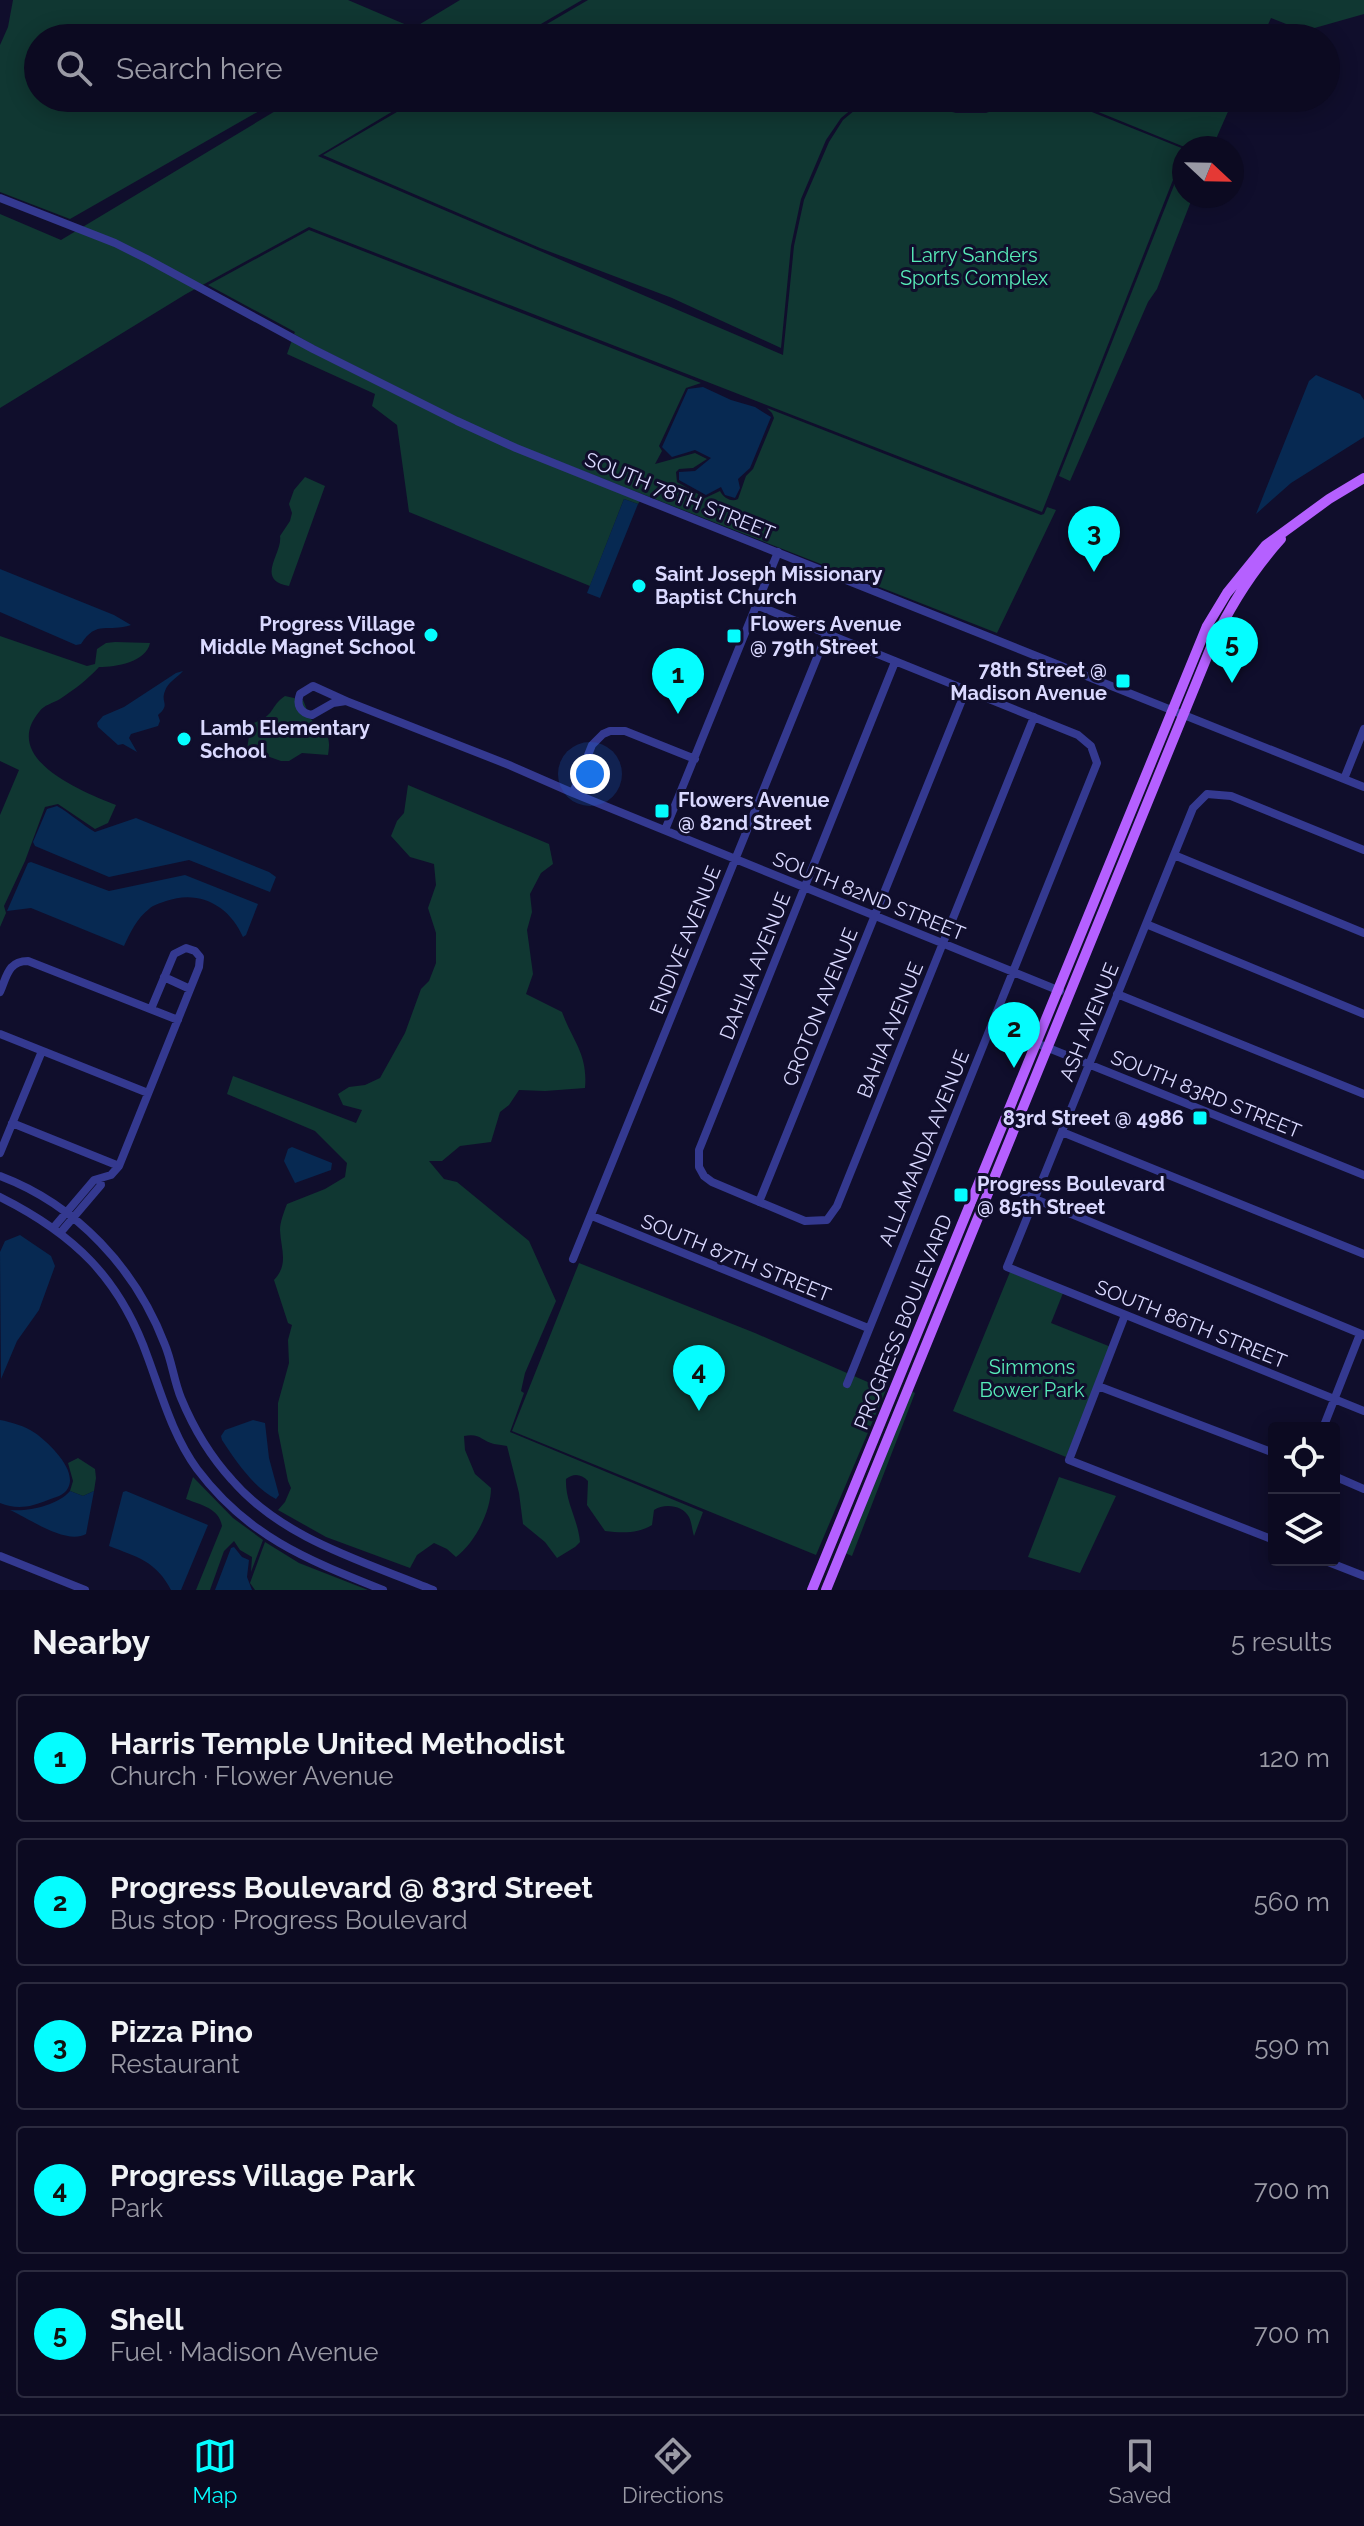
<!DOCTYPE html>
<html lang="en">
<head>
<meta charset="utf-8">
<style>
	:root { --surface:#0c0a21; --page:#15132a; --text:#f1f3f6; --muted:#9a9aa5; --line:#2c2b3f; --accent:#05fdff }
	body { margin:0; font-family:Raleway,sans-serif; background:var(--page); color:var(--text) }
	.controls { position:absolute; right:24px; bottom:24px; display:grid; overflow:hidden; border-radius:8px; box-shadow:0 4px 20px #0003 }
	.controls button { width:72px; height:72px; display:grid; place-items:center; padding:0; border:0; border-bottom:2px solid var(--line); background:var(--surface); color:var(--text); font:40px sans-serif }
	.compass { position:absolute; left:1172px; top:136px; width:72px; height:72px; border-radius:50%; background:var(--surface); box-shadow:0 4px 20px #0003; rotate:112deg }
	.you { position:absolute; left:590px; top:774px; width:28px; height:28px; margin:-20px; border:6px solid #fff; border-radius:50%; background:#1a73e8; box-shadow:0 0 0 12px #1a73e833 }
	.badge { display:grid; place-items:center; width:52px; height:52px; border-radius:50%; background:var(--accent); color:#111; font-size:26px; font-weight:700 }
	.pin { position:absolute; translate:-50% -66px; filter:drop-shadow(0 2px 4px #0008) }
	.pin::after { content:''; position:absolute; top:42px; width:28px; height:24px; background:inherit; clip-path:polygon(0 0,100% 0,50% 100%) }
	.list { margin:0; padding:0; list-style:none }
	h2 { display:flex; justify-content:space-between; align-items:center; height:104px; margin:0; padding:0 32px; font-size:34px }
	h2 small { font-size:26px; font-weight:400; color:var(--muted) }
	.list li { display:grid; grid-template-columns:52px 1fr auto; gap:24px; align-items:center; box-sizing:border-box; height:128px; margin:0 16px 16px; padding:0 16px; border:2px solid var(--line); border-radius:8px }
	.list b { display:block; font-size:30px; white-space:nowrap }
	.list p { margin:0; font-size:26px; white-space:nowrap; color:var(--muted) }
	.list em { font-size:26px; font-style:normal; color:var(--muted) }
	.icon { flex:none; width:44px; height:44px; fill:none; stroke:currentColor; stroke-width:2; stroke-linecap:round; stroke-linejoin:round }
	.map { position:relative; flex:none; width:1364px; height:1590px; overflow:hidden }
	.search { position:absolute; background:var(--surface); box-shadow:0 4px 20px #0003; left:24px; right:24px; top:24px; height:88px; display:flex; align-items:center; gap:20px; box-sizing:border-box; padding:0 28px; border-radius:44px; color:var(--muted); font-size:30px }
	.sheet { height:824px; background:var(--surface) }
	nav { display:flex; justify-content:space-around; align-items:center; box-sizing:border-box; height:112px; border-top:2px solid var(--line); background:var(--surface); font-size:22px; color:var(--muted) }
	nav a { display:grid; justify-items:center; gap:4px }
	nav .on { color:var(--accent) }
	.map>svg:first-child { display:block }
	.green { fill:#103732 }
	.water { fill:#072952 }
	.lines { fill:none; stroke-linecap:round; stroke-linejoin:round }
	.minor { stroke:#343990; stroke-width:8 }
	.major { stroke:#b560ff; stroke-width:10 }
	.poi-dot { fill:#05fdff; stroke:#100e2c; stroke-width:3 }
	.labels { text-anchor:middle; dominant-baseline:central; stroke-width:6; stroke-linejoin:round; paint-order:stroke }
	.park-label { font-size:20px; fill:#58ecb9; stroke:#100e2c }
	.street-label { font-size:20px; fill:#dad9ff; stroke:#100e2c }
	.poi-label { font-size:20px; font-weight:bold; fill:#dad9ff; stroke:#100e2c; text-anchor:start }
</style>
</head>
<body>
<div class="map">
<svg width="1364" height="1590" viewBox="0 0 1364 1590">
	<rect width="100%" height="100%" fill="#100e2c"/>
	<path class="green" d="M 13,0 L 348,0 L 409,26 L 388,38 L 38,38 L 38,98 L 282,98 L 70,219 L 0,192 L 0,45 L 8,27 Z
		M 460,0 L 582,0 L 517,38 L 397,38 Z
		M 588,0 L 1364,0 L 1364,14 L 1304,31 L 1271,18 L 1262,38 L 523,38 Z
		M 297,98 L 415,98 L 318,156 L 783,355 L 794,246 L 804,200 L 829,142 L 843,120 L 861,105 L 899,98 L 956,113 L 986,113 L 1016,102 L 1057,98 L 1184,149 L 1184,152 L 1042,512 L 309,227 L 186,294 L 0,408 L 0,214 L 61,240 Z
		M 421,98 L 880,98 L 859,103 L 841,118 L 826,140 L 801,199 L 791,246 L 781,348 L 672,298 L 540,248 L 323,155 Z
		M 913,98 L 1029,98 C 1013,100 999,108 984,110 C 959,113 937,103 913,98 Z
		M 1064,98 L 1234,98 L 1212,148 L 1187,148 Z
		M 1184,160 L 1184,196 L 1193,196 L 1157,289 L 1148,302 L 1070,481 L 1059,476 Z
		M 309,230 L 701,383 L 686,388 L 659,446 L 662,451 L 655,464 L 695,453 L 707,459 L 693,468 L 679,469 L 676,472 L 677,482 L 705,498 L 720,491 C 723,497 731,503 738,499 L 746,476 L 753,469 L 774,418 L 772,413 L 767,408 L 1041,515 L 1044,514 L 1047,507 L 1056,510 L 997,633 L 517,445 L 458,418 L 315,346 L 294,334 L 295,332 L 208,285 Z
		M 292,340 L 640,501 L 638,504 L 624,499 L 590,586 L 409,512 L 397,425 L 372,406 L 375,394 L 287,354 Z
		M 305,477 L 325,486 L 289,586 C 254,580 283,553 280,536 L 290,521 L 292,513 L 289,504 L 294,490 Z
		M 0,636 L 87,666 L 95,664 L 97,649 L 106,643 L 115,642 L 150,643 C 146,662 116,667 99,667 C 87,680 75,689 60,699 C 53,703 44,705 39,712 C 0,759 83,792 116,805 L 108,823 L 95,829 L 58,804 L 45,807 L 25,861 L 4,906 L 6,913 L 0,927 L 0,815 L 19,770 L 0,761 Z
		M 285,696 L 303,700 C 306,706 308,715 311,719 C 324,736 332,730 328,755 L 302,753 L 289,761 L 281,761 L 247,749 L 251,724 C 277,715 268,708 285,696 Z
		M 408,785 L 549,844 L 553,864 L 541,873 L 530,894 L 532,912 L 527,930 L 533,974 L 526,994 L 562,1012 C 573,1042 588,1054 585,1088 L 545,1091 L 519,1090 L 509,1105 L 500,1112 L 491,1142 L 460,1146 L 442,1161 L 429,1161 L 444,1179 L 457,1182 L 529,1241 L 556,1301 L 525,1373 L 521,1391 L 524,1393 L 510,1432 L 703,1512 L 694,1536 C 692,1530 692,1523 689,1517 C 683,1505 664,1503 654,1510 L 652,1525 C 637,1534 622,1533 605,1531 L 587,1505 L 588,1481 C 581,1474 574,1473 566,1479 C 565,1502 578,1519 580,1542 L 575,1547 L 557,1558 L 545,1542 L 523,1524 L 519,1493 L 507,1446 C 503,1445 499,1445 494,1444 C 481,1441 481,1433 464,1436 L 465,1450 L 475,1474 L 491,1488 C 491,1511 475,1543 456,1557 L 447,1549 L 434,1543 L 417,1555 L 410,1568 L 326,1537 L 278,1510 L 285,1502 L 291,1488 L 288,1481 L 278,1431 L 278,1403 L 289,1363 L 288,1340 L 292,1325 L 288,1323 L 274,1280 C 289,1264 281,1250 280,1230 C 280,1222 284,1212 287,1204 L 325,1189 L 345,1177 L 347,1163 L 315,1131 L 227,1094 L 233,1076 L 356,1123 L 362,1110 L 343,1105 L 338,1094 L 349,1087 L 365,1085 L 380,1078 L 405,1033 L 421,989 L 429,981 L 436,963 L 436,933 L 428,908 L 436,885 L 434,864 L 410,857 L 391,836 L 397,821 L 404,813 Z
		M 579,1263 L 755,1333 L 886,1390 L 816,1555 L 512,1431 Z
		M 1010,1272 L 1063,1293 L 1051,1323 L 1111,1347 L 1066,1457 L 953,1411 Z
		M 911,1391 L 915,1393 L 852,1556 L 845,1553 Z
		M 78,1458 L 95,1469 L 96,1478 L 94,1491 L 83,1496 L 70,1491 L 73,1481 L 68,1463 Z
		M 193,1477 L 233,1518 L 263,1540 L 251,1572 L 252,1557 L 240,1550 L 234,1541 L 224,1551 L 210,1590 L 196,1590 L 222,1526 C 219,1508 201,1505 186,1499 Z
		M 1059,1477 L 1116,1496 L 1080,1573 L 1028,1557 Z
		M 265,1542 L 299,1563 L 368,1590 L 255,1590 L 250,1583 Z"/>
	<path class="water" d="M 1316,375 L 1360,394 L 1364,400 L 1364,437 L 1291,483 L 1256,514 L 1309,381 Z
		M 703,387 L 731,400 L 755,407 L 771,417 L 750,468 L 738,479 L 740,488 L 735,498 L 725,495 L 721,487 L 706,495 L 679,480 L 679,472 L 695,471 L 711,458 L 695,450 L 672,457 L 662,447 L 688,389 Z
		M 624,499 L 638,504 L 600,598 L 587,593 Z
		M 0,569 L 114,615 L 131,625 C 108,633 97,619 81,644 L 76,645 L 0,612 Z
		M 183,671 C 177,678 168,682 165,691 C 160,703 171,704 158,715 L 160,721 L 158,726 L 131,734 L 129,738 L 137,752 L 123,744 L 118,745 L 98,727 L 97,723 L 103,716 L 124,707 L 176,673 Z
		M 57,806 C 71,814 81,824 95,832 L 136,818 L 269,872 L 276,877 L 270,892 L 189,860 L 109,877 L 35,846 L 33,842 L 47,809 Z
		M 31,862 L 109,891 L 185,875 L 258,904 L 246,935 L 243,937 C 230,906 199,889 166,901 C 161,903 153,905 149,909 C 137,918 130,933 124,946 L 31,908 L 7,911 L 28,863 Z
		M 292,1147 L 332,1163 L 331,1170 L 295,1183 L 284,1161 L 288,1149 Z
		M 20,1235 L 51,1256 L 55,1266 L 39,1310 L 17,1341 L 1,1379 L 0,1252 L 5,1241 Z
		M 0,1420 C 11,1422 25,1426 35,1433 C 48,1442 78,1470 68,1488 C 64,1496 55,1497 48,1500 C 31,1507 17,1510 0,1503 Z
		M 253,1420 L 265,1423 L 269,1458 L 279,1495 L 276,1499 C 254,1488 235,1460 222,1440 L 221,1436 L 225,1430 Z
		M 70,1491 L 83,1496 L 94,1491 L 86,1534 C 66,1545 30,1519 10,1510 C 29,1512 58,1505 70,1491 Z
		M 126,1491 L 208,1525 L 181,1590 L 171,1590 C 156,1561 137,1557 109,1546 L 123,1492 Z
		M 234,1547 L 242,1557 L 249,1560 L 247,1577 L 252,1590 L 215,1590 L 231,1548 Z"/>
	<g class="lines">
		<path class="minor" d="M 0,198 L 115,243 L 147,259 L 313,349 L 457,421 L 516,448 L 1364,787
			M 756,605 L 1078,735 L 1091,746 L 1097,763 L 847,1384
			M 895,662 L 699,1150 L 699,1167 L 704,1176 L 712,1182 L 805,1221 L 827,1220 L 837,1206 L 1034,717
			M 346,701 L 333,703 L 312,715 C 300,713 296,705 300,694 L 313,686 L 346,701 L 509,765 L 573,793 L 1060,991
			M 1344,779 L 1364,729
			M 573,793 L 592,745 L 603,734 L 610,731 L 625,731 L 695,759
			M 665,830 L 778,552
			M 1364,850 L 1231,796 L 1207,794 L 1193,808 L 1007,1267 L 1364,1411
			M 1174,855 L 1364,933
			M 1146,924 L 1364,1014
			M 164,977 L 190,989
			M 0,992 C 7,976 8,961 28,961 L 178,1020
			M 1117,994 L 1364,1094
			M 0,1034 L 148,1093
			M 1036,1043 L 1364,1175
			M 12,1123 L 119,1166
			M 1062,1132 L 1364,1254
			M 0,1153 L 42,1051
			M 0,1176 C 77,1205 136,1269 165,1345 C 172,1362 174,1381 181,1398 C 193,1427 210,1456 232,1480 C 283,1539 363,1561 433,1590
			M 982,1177 L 1364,1335
			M 0,1197 C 74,1234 120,1278 148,1358 C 162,1396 173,1436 197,1469 C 248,1537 308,1560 383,1590
			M 759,1202 L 966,690
			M 592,1216 L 868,1328
			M 54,1227 L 94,1180 L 111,1175 L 119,1166 L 199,967 L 200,957 L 195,951 L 186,948 L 174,954 L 151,1009
			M 61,1232 L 101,1185 L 100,1180
			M 573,1259 L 827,633
			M 1125,1315 L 1069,1460 L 1274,1540
			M 1098,1386 L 1274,1453
			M 1323,1428 L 1360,1334
			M 1334,1476 L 1364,1489
			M 0,1556 L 85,1590
			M 1323,1560 L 1364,1576"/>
		<path class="major" d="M 812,1590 L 1207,626 L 1227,593 L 1266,545 L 1329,499 L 1364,478
			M 826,1590 L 1211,647 C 1229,608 1252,571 1281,539"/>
	</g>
	<g class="poi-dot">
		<circle cx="639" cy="586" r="8"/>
		<circle cx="431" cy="635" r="8"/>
		<rect x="726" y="628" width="16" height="16" rx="4"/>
		<rect x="1115" y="673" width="16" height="16" rx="4"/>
		<circle cx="184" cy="739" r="8"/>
		<rect x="654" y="803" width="16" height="16" rx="4"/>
		<rect x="1192" y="1110" width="16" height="16" rx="4"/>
		<rect x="953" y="1187" width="16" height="16" rx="4"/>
	</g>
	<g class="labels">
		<g class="park-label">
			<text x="974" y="255">Larry Sanders<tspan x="974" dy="23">Sports Complex</tspan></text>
			<text x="1032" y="1367">Simmons<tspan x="1032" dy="23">Bower Park</tspan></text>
		</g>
		<g class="street-label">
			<text transform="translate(680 496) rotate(22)">SOUTH 78TH STREET</text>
			<text transform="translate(869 896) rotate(22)">SOUTH 82ND STREET</text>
			<text transform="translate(685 940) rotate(-68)">ENDIVE AVENUE</text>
			<text transform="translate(755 966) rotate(-68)">DAHLIA AVENUE</text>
			<text transform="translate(820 1007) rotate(-68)">CROTON AVENUE</text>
			<text transform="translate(1089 1022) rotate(-68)">ASH AVENUE</text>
			<text transform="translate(890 1030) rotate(-68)">BAHIA AVENUE</text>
			<text transform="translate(1206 1094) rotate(22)">SOUTH 83RD STREET</text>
			<text transform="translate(924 1148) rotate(-68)">ALLAMANDA AVENUE</text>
			<text transform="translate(736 1258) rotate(22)">SOUTH 87TH STREET</text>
			<text transform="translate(903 1322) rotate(-68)">PROGRESS BOULEVARD</text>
			<text transform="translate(1191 1324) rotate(22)">SOUTH 86TH STREET</text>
		</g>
		<g class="poi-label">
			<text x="655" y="574">Saint Joseph Missionary<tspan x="655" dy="23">Baptist Church</tspan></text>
			<text x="415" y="624" text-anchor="end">Progress Village<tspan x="415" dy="23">Middle Magnet School</tspan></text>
			<text x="750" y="624">Flowers Avenue<tspan x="750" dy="23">@ 79th Street</tspan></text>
			<text x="1107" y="670" text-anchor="end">78th Street @<tspan x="1107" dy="23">Madison Avenue</tspan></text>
			<text x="200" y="728">Lamb Elementary<tspan x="200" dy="23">School</tspan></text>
			<text x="678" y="800">Flowers Avenue<tspan x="678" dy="23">@ 82nd Street</tspan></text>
			<text x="1184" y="1118" text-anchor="end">83rd Street @ 4986</text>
			<text x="977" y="1184">Progress Boulevard<tspan x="977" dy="23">@ 85th Street</tspan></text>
		</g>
	</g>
</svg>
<div class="controls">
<button><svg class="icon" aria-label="locate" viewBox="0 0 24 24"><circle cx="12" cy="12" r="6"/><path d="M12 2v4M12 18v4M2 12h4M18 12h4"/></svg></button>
<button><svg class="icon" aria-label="layers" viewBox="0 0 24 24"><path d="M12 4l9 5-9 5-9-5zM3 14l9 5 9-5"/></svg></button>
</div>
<svg class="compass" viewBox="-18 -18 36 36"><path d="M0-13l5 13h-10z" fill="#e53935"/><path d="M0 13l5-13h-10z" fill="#9a9aa5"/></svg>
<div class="you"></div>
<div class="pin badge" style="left:678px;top:714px">1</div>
<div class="pin badge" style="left:1014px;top:1068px">2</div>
<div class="pin badge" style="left:1094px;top:572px">3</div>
<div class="pin badge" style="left:699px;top:1411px">4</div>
<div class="pin badge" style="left:1232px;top:683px">5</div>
<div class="search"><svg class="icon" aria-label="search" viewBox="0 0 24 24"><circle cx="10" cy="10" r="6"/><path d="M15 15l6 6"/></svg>Search here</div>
</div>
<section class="sheet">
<h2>Nearby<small>5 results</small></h2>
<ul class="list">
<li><span class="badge">1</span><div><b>Harris Temple United Methodist</b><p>Church · Flower Avenue</p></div><em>120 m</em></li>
<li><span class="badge">2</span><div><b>Progress Boulevard @ 83rd Street</b><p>Bus stop · Progress Boulevard</p></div><em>560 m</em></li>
<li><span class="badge">3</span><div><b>Pizza Pino</b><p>Restaurant</p></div><em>590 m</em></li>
<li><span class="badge">4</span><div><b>Progress Village Park</b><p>Park</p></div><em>700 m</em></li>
<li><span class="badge">5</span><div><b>Shell</b><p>Fuel · Madison Avenue</p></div><em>700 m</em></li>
</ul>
</section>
<nav>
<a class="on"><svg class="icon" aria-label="map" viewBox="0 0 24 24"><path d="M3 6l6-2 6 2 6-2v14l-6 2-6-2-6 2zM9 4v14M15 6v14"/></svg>Map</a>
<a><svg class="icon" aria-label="directions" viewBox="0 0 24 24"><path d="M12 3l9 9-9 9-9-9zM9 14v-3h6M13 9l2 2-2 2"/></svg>Directions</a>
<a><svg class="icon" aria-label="saved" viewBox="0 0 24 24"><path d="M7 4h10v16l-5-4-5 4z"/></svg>Saved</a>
</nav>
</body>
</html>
